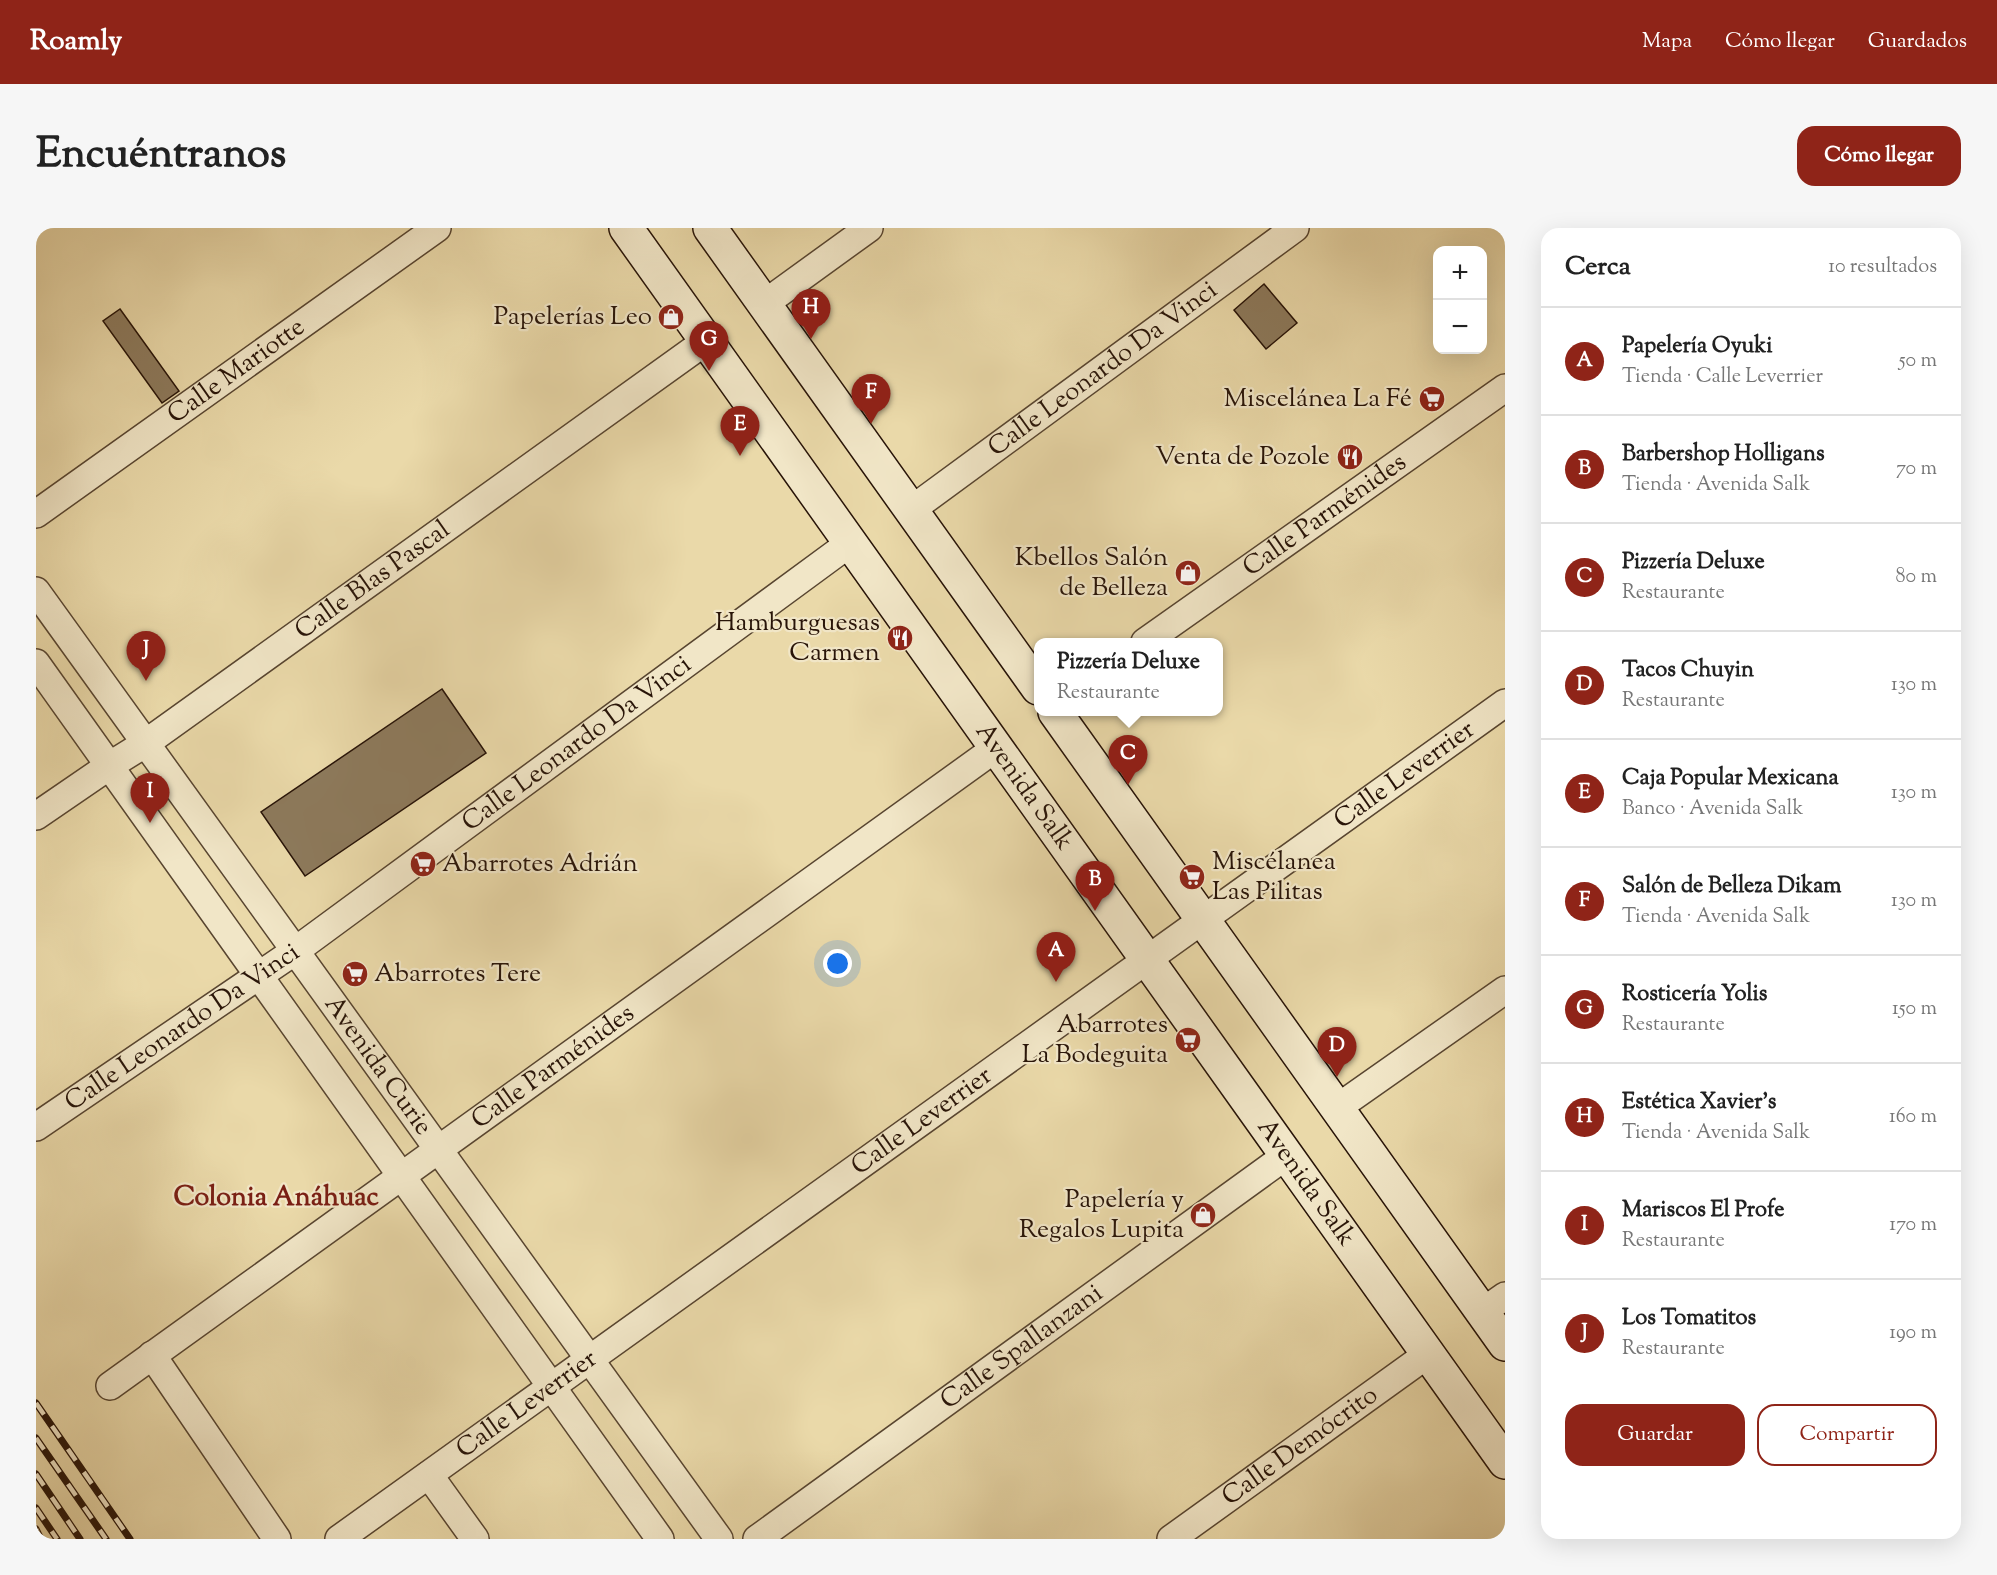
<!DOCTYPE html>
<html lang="es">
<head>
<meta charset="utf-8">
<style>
	:root { --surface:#fff; --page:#f6f6f6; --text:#222; --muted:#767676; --line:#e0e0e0; --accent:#8f2418 }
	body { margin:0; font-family:"Sorts Mill Goudy",serif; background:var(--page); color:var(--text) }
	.controls { position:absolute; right:18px; top:18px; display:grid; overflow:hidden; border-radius:12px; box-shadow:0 6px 24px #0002 }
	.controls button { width:54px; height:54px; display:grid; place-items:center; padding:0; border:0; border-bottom:2px solid var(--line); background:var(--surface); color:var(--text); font:30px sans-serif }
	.you { position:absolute; left:802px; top:736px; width:21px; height:21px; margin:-15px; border:4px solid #fff; border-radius:50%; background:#1a73e8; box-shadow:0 0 0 9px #1a73e833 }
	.badge { display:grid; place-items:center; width:39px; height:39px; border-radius:50%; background:var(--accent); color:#fff; font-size:20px; font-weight:700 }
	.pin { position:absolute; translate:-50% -50px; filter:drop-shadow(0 2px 3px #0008) }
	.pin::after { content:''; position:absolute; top:32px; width:21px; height:18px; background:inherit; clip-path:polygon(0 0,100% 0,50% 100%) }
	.popup { position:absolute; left:998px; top:410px; width:189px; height:78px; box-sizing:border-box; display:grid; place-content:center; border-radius:12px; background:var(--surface); filter:drop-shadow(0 2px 4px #0005); font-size:20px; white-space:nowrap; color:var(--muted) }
	.popup b { font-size:22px; color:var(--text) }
	.popup::after { content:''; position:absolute; left:50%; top:100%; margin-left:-12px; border:12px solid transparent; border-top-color:var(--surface) }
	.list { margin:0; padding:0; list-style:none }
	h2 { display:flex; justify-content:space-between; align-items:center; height:78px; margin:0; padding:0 24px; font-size:26px }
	h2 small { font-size:20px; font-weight:400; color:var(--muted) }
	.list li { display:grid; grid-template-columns:39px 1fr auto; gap:18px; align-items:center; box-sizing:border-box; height:108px; padding:0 24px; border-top:2px solid var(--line) }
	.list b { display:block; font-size:22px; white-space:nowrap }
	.list p { margin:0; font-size:20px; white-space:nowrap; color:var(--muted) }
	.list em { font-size:20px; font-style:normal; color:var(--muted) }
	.actions { display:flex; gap:12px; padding:18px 24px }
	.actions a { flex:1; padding:14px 0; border:2px solid var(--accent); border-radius:18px; text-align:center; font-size:21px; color:var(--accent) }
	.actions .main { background:var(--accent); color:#fff }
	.map { position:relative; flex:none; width:1469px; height:1311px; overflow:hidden; border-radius:18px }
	header { display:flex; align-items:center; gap:36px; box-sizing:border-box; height:84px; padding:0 30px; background:var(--accent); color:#fff }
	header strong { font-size:28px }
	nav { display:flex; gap:33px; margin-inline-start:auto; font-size:21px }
	.intro { display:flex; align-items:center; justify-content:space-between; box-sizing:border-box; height:144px; padding:0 36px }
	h1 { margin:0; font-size:42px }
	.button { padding:15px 27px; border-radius:18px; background:var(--accent); color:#fff; font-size:21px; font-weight:700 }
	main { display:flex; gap:36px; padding:0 36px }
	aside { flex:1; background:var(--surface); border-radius:18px; box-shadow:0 6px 24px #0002 }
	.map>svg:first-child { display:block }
	.building { fill:#8d7a5c; stroke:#281408; stroke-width:1.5 }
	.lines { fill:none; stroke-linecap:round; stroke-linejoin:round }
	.minor-casing { stroke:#584530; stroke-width:30 }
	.secondary-casing { stroke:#281408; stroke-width:36 }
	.minor { stroke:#f1e6c7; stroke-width:27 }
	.secondary { stroke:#f1e6c7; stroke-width:33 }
	.rail-casing { stroke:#281408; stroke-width:7 }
	.rail { stroke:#f1e6c7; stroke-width:4.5; stroke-dasharray:14; stroke-linecap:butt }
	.labels { text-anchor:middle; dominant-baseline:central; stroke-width:4.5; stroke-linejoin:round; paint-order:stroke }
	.poi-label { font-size:26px; fill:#281408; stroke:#f1e6c7; text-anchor:end }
	.street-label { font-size:26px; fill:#281408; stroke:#f1e6c7 }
	.neighbourhood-label { font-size:27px; font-weight:bold; fill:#7a1f14; stroke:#f1e6c7 }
</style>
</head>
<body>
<header>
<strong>Roamly</strong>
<nav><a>Mapa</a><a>Cómo llegar</a><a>Guardados</a></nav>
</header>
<div class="intro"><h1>Encuéntranos</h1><a class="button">Cómo llegar</a></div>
<main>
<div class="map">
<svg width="1469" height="1311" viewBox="0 0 1469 1311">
	<rect width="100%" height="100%" fill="#ead9a9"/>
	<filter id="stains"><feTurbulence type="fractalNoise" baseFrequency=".00333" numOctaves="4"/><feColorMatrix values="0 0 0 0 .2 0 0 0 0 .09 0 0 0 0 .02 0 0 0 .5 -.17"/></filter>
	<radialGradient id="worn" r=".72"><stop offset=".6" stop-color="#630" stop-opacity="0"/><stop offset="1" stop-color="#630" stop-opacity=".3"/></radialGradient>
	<path class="building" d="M 1228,56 L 1261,95 L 1230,121 L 1198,82 Z
		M 84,81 L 143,163 L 126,175 L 67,93 Z
		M 406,461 L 450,525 L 269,648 L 225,584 Z"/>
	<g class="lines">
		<defs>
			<g id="minor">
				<path d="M 728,76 L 833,0"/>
				<path id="s1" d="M 875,282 L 1259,0"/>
				<path id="s2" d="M 0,286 L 401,0"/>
				<path id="s3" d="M 0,363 L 683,1311"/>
				<path id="s4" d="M 1109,414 L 1469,160"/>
				<path d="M 0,435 L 624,1311"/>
				<path id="s5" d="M 0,588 L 73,538 L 110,515 L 670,113"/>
				<path d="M 1301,880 L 1469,762"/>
				<path id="s6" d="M 0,899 L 259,723 L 814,315"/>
				<path d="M 1446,1084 L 1469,1068"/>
				<path d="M 116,1127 L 241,1311"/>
				<path id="s7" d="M 74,1158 L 960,520"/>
				<path d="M 393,1247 L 439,1311"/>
				<path id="s8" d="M 303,1311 L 1469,475"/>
				<path id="s9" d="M 721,1311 L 1251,927"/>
				<path id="s10" d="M 1135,1311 L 1392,1126"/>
			</g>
			<g id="secondary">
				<path id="s11" d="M 590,0 L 1469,1234"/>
				<path d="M 674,0 L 1002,460"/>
				<path d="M 1019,484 L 1469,1116"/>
			</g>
		</defs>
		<use href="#minor" class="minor-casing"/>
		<use href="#secondary" class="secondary-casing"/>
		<use href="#minor" class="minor"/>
		<use href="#secondary" class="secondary"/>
		<defs>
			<path id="rail" d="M 0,1175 L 94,1311
				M 0,1210 L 70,1311
				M 0,1246 L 44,1311
				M 0,1280 L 21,1311
				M 0,1301 L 5,1311"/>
		</defs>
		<use href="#rail" class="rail-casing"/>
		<use href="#rail" class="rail"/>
	</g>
	<defs>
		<symbol id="shop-disc" viewBox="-11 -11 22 22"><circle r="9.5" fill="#8f2418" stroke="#f1e6c7"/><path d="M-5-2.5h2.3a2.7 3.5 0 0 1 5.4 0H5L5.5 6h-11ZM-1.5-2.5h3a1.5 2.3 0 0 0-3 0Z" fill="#fff"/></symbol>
		<symbol id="supermarket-disc" viewBox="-11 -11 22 22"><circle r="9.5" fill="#8f2418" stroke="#f1e6c7"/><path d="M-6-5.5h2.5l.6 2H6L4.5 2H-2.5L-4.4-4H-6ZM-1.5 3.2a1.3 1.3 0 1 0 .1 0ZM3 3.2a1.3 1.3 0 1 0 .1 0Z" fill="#fff"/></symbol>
		<symbol id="restaurant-disc" viewBox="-11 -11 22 22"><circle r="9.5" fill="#8f2418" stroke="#f1e6c7"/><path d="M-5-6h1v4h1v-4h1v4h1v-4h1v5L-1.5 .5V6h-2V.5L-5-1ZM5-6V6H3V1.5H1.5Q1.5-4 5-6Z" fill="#fff"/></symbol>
	</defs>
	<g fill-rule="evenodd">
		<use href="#shop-disc" x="620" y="74" width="30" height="30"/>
		<use href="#supermarket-disc" x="1381" y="156" width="30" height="30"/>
		<use href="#restaurant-disc" x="1299" y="214" width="30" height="30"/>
		<use href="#shop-disc" x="1137" y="330" width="30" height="30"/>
		<use href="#restaurant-disc" x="849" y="395" width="30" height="30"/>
		<use href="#supermarket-disc" x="372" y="621" width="30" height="30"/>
		<use href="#supermarket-disc" x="1141" y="634" width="30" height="30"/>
		<use href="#supermarket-disc" x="304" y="731" width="30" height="30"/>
		<use href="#supermarket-disc" x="1137" y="797" width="30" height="30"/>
		<use href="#shop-disc" x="1152" y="972" width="30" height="30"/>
	</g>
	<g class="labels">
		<g class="poi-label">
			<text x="616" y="89">Papelerías Leo</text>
			<text x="1376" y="171">Miscelánea La Fé</text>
			<text x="1294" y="229">Venta de Pozole</text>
			<text x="1132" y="330">Kbellos Salón<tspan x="1132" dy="30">de Belleza</tspan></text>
			<text x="844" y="395">Hamburguesas<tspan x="844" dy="30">Carmen</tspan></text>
			<text x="1176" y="634" text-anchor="start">Miscélanea<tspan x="1176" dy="30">Las Pilitas</tspan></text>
			<text x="406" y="636" text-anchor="start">Abarrotes Adrián</text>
			<text x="338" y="746" text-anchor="start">Abarrotes Tere</text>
			<text x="1132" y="797">Abarrotes<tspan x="1132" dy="30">La Bodeguita</tspan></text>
			<text x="1148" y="972">Papelería y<tspan x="1148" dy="30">Regalos Lupita</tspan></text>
		</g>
		<g class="street-label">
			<text stroke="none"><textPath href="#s1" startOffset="238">Calle Leonardo Da Vinci</textPath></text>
			<text stroke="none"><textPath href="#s2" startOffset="246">Calle Mariotte</textPath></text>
			<text stroke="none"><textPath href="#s4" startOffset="220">Calle Parménides</textPath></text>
			<text stroke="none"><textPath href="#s5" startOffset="411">Calle Blas Pascal</textPath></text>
			<text stroke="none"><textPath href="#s6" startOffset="663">Calle Leonardo Da Vinci</textPath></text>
			<text stroke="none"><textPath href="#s8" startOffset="1311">Calle Leverrier</textPath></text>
			<text stroke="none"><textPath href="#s11" startOffset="686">Avenida Salk</textPath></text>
			<text stroke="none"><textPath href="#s6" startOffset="177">Calle Leonardo Da Vinci</textPath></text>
			<text stroke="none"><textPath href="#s3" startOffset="585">Avenida Curie</textPath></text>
			<text stroke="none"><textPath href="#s7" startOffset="546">Calle Parménides</textPath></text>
			<text stroke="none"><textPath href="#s8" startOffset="717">Calle Leverrier</textPath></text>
			<text stroke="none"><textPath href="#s11" startOffset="1172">Avenida Salk</textPath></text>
			<text stroke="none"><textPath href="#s9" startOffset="327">Calle Spallanzani</textPath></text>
			<text stroke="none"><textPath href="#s8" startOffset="231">Calle Leverrier</textPath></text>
			<text stroke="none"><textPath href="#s10" startOffset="159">Calle Demócrito</textPath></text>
		</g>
		<g class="neighbourhood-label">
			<text x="240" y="970">Colonia Anáhuac</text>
		</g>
	</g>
	<rect width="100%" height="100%" filter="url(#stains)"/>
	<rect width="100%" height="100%" fill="url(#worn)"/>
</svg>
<div class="controls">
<button>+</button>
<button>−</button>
</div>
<div class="you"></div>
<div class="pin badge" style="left:1020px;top:754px">A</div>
<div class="pin badge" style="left:1059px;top:683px">B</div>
<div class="pin badge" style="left:1092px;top:557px">C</div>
<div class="popup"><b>Pizzería Deluxe</b>Restaurante</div>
<div class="pin badge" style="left:1301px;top:849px">D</div>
<div class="pin badge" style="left:704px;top:228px">E</div>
<div class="pin badge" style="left:835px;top:196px">F</div>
<div class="pin badge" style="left:673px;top:143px">G</div>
<div class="pin badge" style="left:775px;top:111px">H</div>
<div class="pin badge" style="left:114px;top:595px">I</div>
<div class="pin badge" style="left:110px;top:453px">J</div>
</div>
<aside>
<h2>Cerca<small>10 resultados</small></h2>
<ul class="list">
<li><span class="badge">A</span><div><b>Papelería Oyuki</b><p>Tienda · Calle Leverrier</p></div><em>50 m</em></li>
<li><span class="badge">B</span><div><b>Barbershop Holligans</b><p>Tienda · Avenida Salk</p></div><em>70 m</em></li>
<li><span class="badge">C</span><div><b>Pizzería Deluxe</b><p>Restaurante</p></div><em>80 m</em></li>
<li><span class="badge">D</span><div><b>Tacos Chuyin</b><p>Restaurante</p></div><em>130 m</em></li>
<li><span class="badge">E</span><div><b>Caja Popular Mexicana</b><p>Banco · Avenida Salk</p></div><em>130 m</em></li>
<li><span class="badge">F</span><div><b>Salón de Belleza Dikam</b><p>Tienda · Avenida Salk</p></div><em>130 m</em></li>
<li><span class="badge">G</span><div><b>Rosticería Yolis</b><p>Restaurante</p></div><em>150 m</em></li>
<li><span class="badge">H</span><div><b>Estética Xavier's</b><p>Tienda · Avenida Salk</p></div><em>160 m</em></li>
<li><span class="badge">I</span><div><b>Mariscos El Profe</b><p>Restaurante</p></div><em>170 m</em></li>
<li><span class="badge">J</span><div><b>Los Tomatitos</b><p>Restaurante</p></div><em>190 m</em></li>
</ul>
<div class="actions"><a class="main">Guardar</a><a>Compartir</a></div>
</aside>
</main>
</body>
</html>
